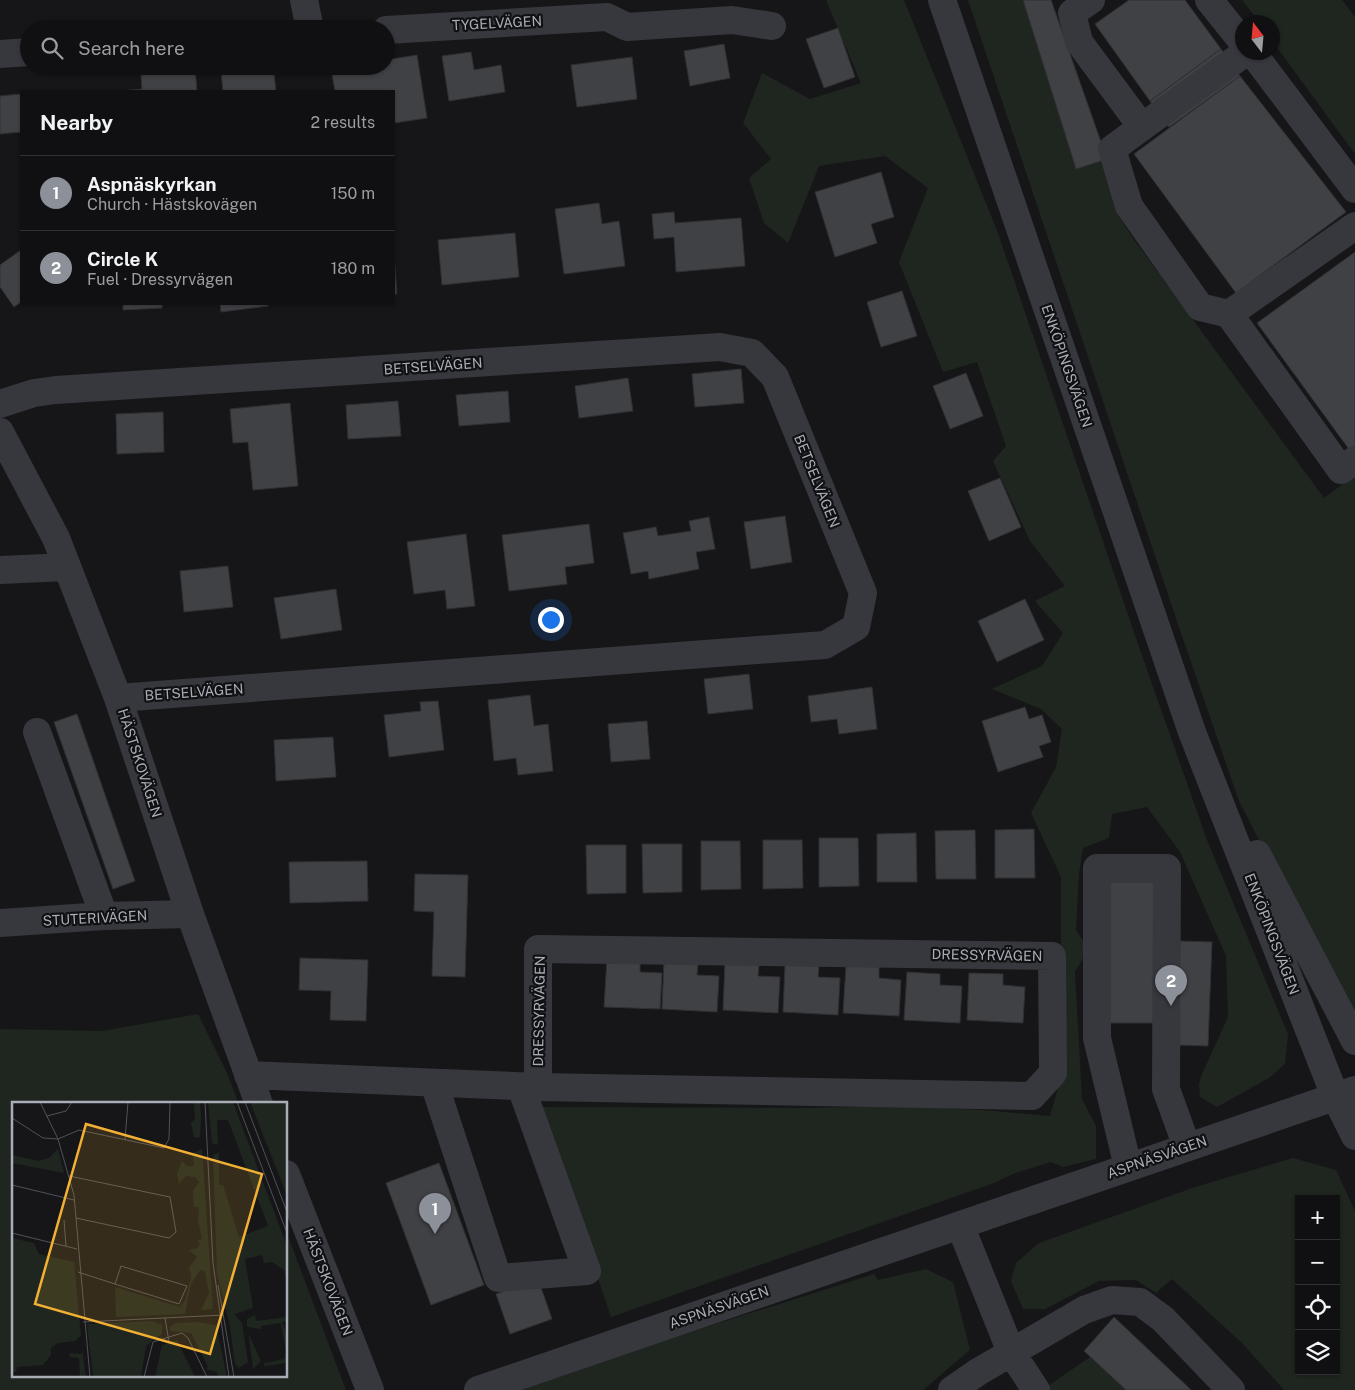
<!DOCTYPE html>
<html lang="en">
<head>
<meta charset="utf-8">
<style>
	:root { --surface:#101012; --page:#19191b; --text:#f1f3f6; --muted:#9c9d9f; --line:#303032; --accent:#8c9099 }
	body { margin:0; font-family:"Public Sans",sans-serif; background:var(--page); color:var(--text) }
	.controls { position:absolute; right:15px; bottom:15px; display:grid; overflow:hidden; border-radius:0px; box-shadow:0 1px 4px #0004 }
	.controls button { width:45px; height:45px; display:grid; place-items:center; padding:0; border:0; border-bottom:1px solid var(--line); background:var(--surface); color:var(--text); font:25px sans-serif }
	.compass { position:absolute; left:1235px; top:15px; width:45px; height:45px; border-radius:50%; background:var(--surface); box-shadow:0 1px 4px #0004; rotate:344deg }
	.you { position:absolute; left:550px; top:619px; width:18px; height:18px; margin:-12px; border:4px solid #fff; border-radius:50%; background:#1a73e8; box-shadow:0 0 0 8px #1a73e833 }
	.badge { display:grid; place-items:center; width:32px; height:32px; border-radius:50%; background:var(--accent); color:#fff; font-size:16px; font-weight:700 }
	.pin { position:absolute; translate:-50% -41px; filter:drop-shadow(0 1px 2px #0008) }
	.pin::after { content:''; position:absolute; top:26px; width:18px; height:15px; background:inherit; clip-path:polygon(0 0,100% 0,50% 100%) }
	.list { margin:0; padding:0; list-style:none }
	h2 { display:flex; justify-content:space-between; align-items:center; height:65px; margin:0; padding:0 20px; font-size:21px }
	h2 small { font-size:16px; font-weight:400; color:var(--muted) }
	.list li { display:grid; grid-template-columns:32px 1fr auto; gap:15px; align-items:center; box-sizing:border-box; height:75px; padding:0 20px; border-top:1px solid var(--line) }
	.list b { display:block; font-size:19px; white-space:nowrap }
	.list p { margin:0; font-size:16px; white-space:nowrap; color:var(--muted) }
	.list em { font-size:16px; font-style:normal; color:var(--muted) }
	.icon { flex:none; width:28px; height:28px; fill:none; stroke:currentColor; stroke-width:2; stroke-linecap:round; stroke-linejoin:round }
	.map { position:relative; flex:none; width:1355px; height:1390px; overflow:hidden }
	.search { position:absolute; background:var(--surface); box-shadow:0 1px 4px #0004; left:20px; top:20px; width:375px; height:55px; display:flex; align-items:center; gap:12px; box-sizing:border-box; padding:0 18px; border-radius:28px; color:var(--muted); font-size:19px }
	.panel { position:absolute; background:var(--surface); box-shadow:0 1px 4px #0004; left:20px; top:90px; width:375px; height:215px; border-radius:0px }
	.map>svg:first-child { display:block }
	.green { fill:#1e261f; fill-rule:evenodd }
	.building { fill:#404145; stroke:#303034 }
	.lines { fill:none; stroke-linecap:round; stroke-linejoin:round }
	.minor { stroke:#37383d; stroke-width:28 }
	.labels { text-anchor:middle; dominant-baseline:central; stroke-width:4.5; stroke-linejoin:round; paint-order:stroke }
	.street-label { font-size:14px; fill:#a8adb8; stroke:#111113 }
	.inset-road { fill:none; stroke:#505258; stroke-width:1 }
	.view { fill:#f2b134; fill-opacity:0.15; stroke:#f2b134; stroke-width:2.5 }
	.inset-edge { fill:none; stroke:#a8adb8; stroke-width:2.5 }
</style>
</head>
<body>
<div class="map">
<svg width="1355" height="1390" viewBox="0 0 1355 1390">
	<rect width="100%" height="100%" fill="#161618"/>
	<path class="green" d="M 826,0 L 904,0 L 998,233 L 1139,647 L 1207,840 L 1288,1034 L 1285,1064 L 1269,1078 L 1217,1107 L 1200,1097 L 1199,1084 L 1202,1074 L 1228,1017 L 1226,956 L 1180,852 L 1147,807 L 1112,814 L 1109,838 L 1083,848 L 1079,874 L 1076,930 L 1088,949 L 1075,972 L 1082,1099 L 1096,1126 L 1096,1159 L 1063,1167 L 1051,1162 L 1015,1173 L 994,1183 L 611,1317 L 540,1107 L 806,1108 L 891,1106 L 983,1110 L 1050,1116 L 1066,1060 L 1061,946 L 1061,877 L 1031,813 L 1056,767 L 1062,729 L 1041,709 L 992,689 L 1042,666 L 1063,633 L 1035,601 L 1065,586 L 1030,541 L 993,461 L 1006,446 L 977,362 L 943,372 L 899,262 L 928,188 L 885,156 L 819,166 L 788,243 L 764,223 L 749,178 L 771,159 L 743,123 L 762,73 L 810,99 L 861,83 Z
		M 968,0 L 1023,0 L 1076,169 L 1101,161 L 1118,215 L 1132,237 L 1324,498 L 1355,475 L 1355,1019 L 1304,928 L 1239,801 L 1182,636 Z
		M 1242,0 L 1342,0 L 1355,17 L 1355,154 L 1273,42 L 1272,22 L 1259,22 Z
		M 198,1014 L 227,1073 L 239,1104 L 14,1104 L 14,1376 L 286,1376 L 286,1231 L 346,1390 L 0,1390 L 0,1029 L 102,1031 Z
		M 1293,1158 L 1336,1170 L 1355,1211 L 1355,1390 L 1284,1390 L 1243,1344 L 1172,1279 L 1156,1293 L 1136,1280 L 1099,1281 L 1045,1309 L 1023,1309 L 1011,1281 L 1016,1263 L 1039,1243 L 1195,1187 ZM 1299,1199 L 1336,1199 L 1336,1371 L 1299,1371 Z
		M 926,1269 L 953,1282 L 970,1350 L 923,1390 L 507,1390 L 874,1274 L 878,1280 Z
		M 1090,1357 L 1126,1390 L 1042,1390 Z"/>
	<path class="building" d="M 1023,0 L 1051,0 L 1107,159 L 1076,169 Z
		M 1129,0 L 1185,0 L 1221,49 L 1150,101 L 1095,24 Z
		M 838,28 L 855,77 L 824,88 L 806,39 Z
		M 724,44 L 730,78 L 690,86 L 684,51 Z
		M 1221,49 L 1240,76 L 1169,127 L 1150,101 Z
		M 471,52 L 474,70 L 501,65 L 505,92 L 449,101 L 442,56 Z
		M 417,55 L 427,118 L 394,123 L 394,91 L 335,91 L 331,69 L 347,66 L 386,66 L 386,60 Z
		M 632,57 L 637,99 L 577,107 L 571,65 Z
		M 263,66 L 273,66 L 276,91 L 223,91 L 221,71 Z
		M 195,69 L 197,91 L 118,91 L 142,89 L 141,75 Z
		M 1240,76 L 1346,212 L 1236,293 L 1134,154 Z
		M 21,94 L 21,132 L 0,134 L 0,96 Z
		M 881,172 L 894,217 L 871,224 L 877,243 L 835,257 L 815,192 Z
		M 599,203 L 602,224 L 619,221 L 625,266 L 564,274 L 555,209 Z
		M 674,212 L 675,223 L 741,218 L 745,266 L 676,272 L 674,237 L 654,239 L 652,214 Z
		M 515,233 L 519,277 L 442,285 L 438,240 Z
		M 21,250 L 21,302 L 14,307 L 0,287 L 0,265 Z
		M 1355,252 L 1355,449 L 1351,452 L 1257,323 Z
		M 394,253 L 397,294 L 394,294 Z
		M 902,291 L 917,336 L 881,347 L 867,302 Z
		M 123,304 L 162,304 L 162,308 L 123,310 Z
		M 220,304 L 268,304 L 268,306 L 221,312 Z
		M 741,369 L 744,403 L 695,407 L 692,374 Z
		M 966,373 L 983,416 L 950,429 L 933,386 Z
		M 628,378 L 633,411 L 579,418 L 575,386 Z
		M 508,391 L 510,422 L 459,426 L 456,395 Z
		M 398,401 L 401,436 L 348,439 L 346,405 Z
		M 290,403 L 298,486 L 253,490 L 248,442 L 233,443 L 230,409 Z
		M 163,412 L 164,452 L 117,454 L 116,414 Z
		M 1000,478 L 1021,527 L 989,541 L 968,491 Z
		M 785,516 L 792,562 L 751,569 L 744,522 Z
		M 709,517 L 715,549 L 696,552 L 699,569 L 649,579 L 648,571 L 631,574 L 623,533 L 656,527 L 658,536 L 691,531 L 689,521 Z
		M 589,524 L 594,563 L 565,567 L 567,584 L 509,591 L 502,535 Z
		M 466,534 L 475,606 L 447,609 L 445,590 L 414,594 L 407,542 Z
		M 228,566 L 233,607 L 184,612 L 180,571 Z
		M 336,589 L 342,630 L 281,639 L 274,598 Z
		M 1025,599 L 1044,640 L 997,662 L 978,621 Z
		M 749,674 L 753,709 L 708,714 L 704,679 Z
		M 872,687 L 877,729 L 839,734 L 837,719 L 811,722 L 808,696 Z
		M 530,695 L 534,726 L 548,724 L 553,771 L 518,775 L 516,758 L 494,761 L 488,700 Z
		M 438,701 L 444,750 L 389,757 L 384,715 L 421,711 L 420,702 Z
		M 1025,707 L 1029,719 L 1042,715 L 1051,742 L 1039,746 L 1043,757 L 998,772 L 982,721 Z
		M 77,714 L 135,881 L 113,889 L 54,722 Z
		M 647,721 L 650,759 L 611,762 L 608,724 Z
		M 333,737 L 336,777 L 276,781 L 274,740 Z
		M 1034,829 L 1035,878 L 995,878 L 995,830 Z
		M 975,830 L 976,879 L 936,879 L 935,831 Z
		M 916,833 L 917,882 L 877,882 L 877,834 Z
		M 819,838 L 858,838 L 859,886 L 819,887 Z
		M 763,840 L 802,840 L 803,888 L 763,889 Z
		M 701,841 L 740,841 L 741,889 L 701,890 Z
		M 642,844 L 682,844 L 682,892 L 643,893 Z
		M 586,845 L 626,845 L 626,893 L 587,894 Z
		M 367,861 L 368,901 L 290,903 L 289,862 Z
		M 415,874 L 468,875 L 465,977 L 432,976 L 434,912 L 414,911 Z
		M 1107,882 L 1157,882 L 1158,1023 L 1108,1023 Z
		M 1180,941 L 1212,942 L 1208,1046 L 1177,1045 Z
		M 300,958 L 368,960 L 366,1021 L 330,1020 L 331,991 L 299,990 Z
		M 607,959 L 640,961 L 640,972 L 662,973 L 660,1009 L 604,1007 Z
		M 664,962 L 698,964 L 697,975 L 719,976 L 717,1012 L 662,1009 Z
		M 725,963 L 759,965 L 758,976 L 780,977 L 778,1013 L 723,1010 Z
		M 785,965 L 819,966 L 818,977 L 840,978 L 838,1015 L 783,1012 Z
		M 846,966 L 879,967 L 879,978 L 901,980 L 899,1016 L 843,1013 Z
		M 907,972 L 940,974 L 940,985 L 962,986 L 960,1023 L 904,1020 Z
		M 969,973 L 1003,974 L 1003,985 L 1025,987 L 1023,1023 L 967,1020 Z
		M 439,1163 L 484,1285 L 431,1305 L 386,1183 Z
		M 538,1279 L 552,1319 L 510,1334 L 496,1294 Z
		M 1114,1317 L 1189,1388 L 1191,1390 L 1126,1390 L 1084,1351 Z"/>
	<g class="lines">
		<path class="minor" d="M 304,0 L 310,29
			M 942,0 L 1192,732 L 1335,1096 L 1355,1136
			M 1091,0 L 1072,13 L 1079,42 L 1142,127 L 1112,149 L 1129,206 L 1200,307 L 1229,314 L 1341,470 L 1355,460
			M 1209,0 L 1242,41
			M 386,30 L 607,17 L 627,27 L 732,20 L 772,26
			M 1252,52 L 1355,189
			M 0,54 L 29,52
			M 1142,127 L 1246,52
			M 1229,314 L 1355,226
			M 0,404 L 34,393 L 56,390 L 720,347 L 752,353 L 775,377 L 863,593 L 856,627 L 825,645 L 118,698
			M 0,432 L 56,538 L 118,698 L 190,914 L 259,1104
			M 0,570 L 67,567
			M 37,732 L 104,916
			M 1257,854 L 1355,1041
			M 0,923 L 104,916 L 190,914
			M 248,1075 L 538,1087 L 1032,1096 L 1053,1073 L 1052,956 L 538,949 L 538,1087
			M 434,1083 L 498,1278 L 587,1271 L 521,1087
			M 1128,1167 L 1097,1038 L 1097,868 L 1167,868 L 1166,1089 L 1187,1147
			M 286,1174 L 370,1390
			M 960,1225 L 1011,1352 L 1036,1390
			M 478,1390 L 1355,1090
			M 952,1390 L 978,1372 L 1084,1310 L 1112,1300 L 1140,1302 L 1163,1319 L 1231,1390"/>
	</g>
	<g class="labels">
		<g class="street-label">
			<text transform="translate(497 23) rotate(-3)">TYGELVÄGEN</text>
			<text transform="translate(433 366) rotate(-4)">BETSELVÄGEN</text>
			<text transform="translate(1067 366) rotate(71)">ENKÖPINGSVÄGEN</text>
			<text transform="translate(817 481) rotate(68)">BETSELVÄGEN</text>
			<text transform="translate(194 692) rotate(-4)">BETSELVÄGEN</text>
			<text transform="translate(140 763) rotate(72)">HÄSTSKOVÄGEN</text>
			<text transform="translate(95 918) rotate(-3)">STUTERIVÄGEN</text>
			<text transform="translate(1272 934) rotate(69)">ENKÖPINGSVÄGEN</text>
			<text transform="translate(987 955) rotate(1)">DRESSYRVÄGEN</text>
			<text transform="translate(539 1011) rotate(-89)">DRESSYRVÄGEN</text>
			<text transform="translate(1157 1157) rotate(-19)">ASPNÄSVÄGEN</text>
			<text transform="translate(328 1282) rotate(69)">HÄSTSKOVÄGEN</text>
			<text transform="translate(719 1307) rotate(-19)">ASPNÄSVÄGEN</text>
		</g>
	</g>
	<g transform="translate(12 1102)">
		<rect width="275" height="275" fill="#161618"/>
		<path d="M 182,0 L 188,0 L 189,17 L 188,35 L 182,36 L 179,21 L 183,17 ZM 196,0 L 221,0 L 275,144 L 275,178 L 272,168 L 260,160 L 252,161 L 250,153 L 233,157 L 241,206 L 222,212 L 230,221 L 236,260 L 227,266 L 223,262 L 218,225 L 205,171 L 201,53 L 207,50 L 207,83 L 211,83 L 227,135 L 256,124 L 216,18 L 205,18 L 206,43 L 200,41 ZM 238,0 L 275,0 L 275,94 L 263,63 ZM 0,47 L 1,53 L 26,59 L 37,56 L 46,47 L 52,71 L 0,61 ZM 190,47 L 201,207 L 189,208 L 197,191 L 193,169 L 188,168 L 179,182 L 173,212 L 104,215 L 103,185 L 168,205 L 173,198 L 179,175 L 177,165 L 185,155 L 177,148 L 185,146 L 188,143 L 186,138 L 190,137 L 186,118 L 187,105 L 182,105 L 181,89 L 187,80 L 183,75 L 174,74 L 167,82 L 165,72 L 170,59 L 175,64 L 182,64 L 181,51 ZM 0,136 L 22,141 L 27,152 L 62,160 L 69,233 L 63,239 L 46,241 L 39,246 L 39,253 L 31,263 L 5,265 L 4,270 L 0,270 ZM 243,213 L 244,219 L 275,215 L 275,219 L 270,220 L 274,231 L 275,261 L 252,264 L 253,259 L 254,261 L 272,257 L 274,250 L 269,221 L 249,224 L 249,227 L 235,225 L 235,217 ZM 140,219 L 150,223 L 150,232 L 134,244 L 129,275 L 81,275 L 75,222 ZM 185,220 L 204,223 L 215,275 L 207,275 L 205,270 L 194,267 L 196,265 L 179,231 L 158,229 L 158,225 L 163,221 ZM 237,233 L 249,259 L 241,267 L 237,235 ZM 165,238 L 183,275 L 143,275 L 150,243 ZM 71,249 L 71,254 L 74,275 L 68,275 L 67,256 L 58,255 L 57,251 L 69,252 Z" fill="#1e261f"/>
		<path class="inset-road" d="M 28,0 L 46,37 L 62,93 L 78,275M 193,0 L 201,161 L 217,275M 225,0 L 275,131M 233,0 L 275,110M 35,14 L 54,9 L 60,0M 0,16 L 31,36 L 46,37 L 67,28 L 152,46 L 157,37 L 158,0M 113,38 L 116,0M 57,74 L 158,95 L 164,130 L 157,136 L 64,116M 0,83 L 62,98M 52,118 L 54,144M 0,131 L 65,147M 66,170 L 103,182 L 167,202 L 175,184 L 109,164 L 103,182M 206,183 L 222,275M 153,216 L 157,240M 71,220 L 212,213M 132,275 L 141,240 L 170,231 L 176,236 L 195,275"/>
		<path class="view" d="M 74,22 L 250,72 L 198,252 L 23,202 Z"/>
		<rect width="275" height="275" class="inset-edge"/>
	</g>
</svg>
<div class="controls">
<button>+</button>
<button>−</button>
<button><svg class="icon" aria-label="locate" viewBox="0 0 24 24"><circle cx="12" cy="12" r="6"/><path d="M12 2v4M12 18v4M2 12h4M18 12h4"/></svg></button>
<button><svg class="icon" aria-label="layers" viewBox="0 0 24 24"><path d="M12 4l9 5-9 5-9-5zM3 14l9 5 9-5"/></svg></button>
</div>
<svg class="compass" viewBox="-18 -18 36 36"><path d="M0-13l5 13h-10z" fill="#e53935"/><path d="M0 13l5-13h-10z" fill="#9c9d9f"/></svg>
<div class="you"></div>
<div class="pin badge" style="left:435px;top:1234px">1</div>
<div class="pin badge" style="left:1171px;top:1006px">2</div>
<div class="search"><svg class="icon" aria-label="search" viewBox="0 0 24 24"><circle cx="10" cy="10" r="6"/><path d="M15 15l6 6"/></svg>Search here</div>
<section class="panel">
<h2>Nearby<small>2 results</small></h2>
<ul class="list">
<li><span class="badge">1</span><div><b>Aspnäskyrkan</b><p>Church · Hästskovägen</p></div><em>150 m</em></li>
<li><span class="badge">2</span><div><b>Circle K</b><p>Fuel · Dressyrvägen</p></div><em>180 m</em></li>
</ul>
</section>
</div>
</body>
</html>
